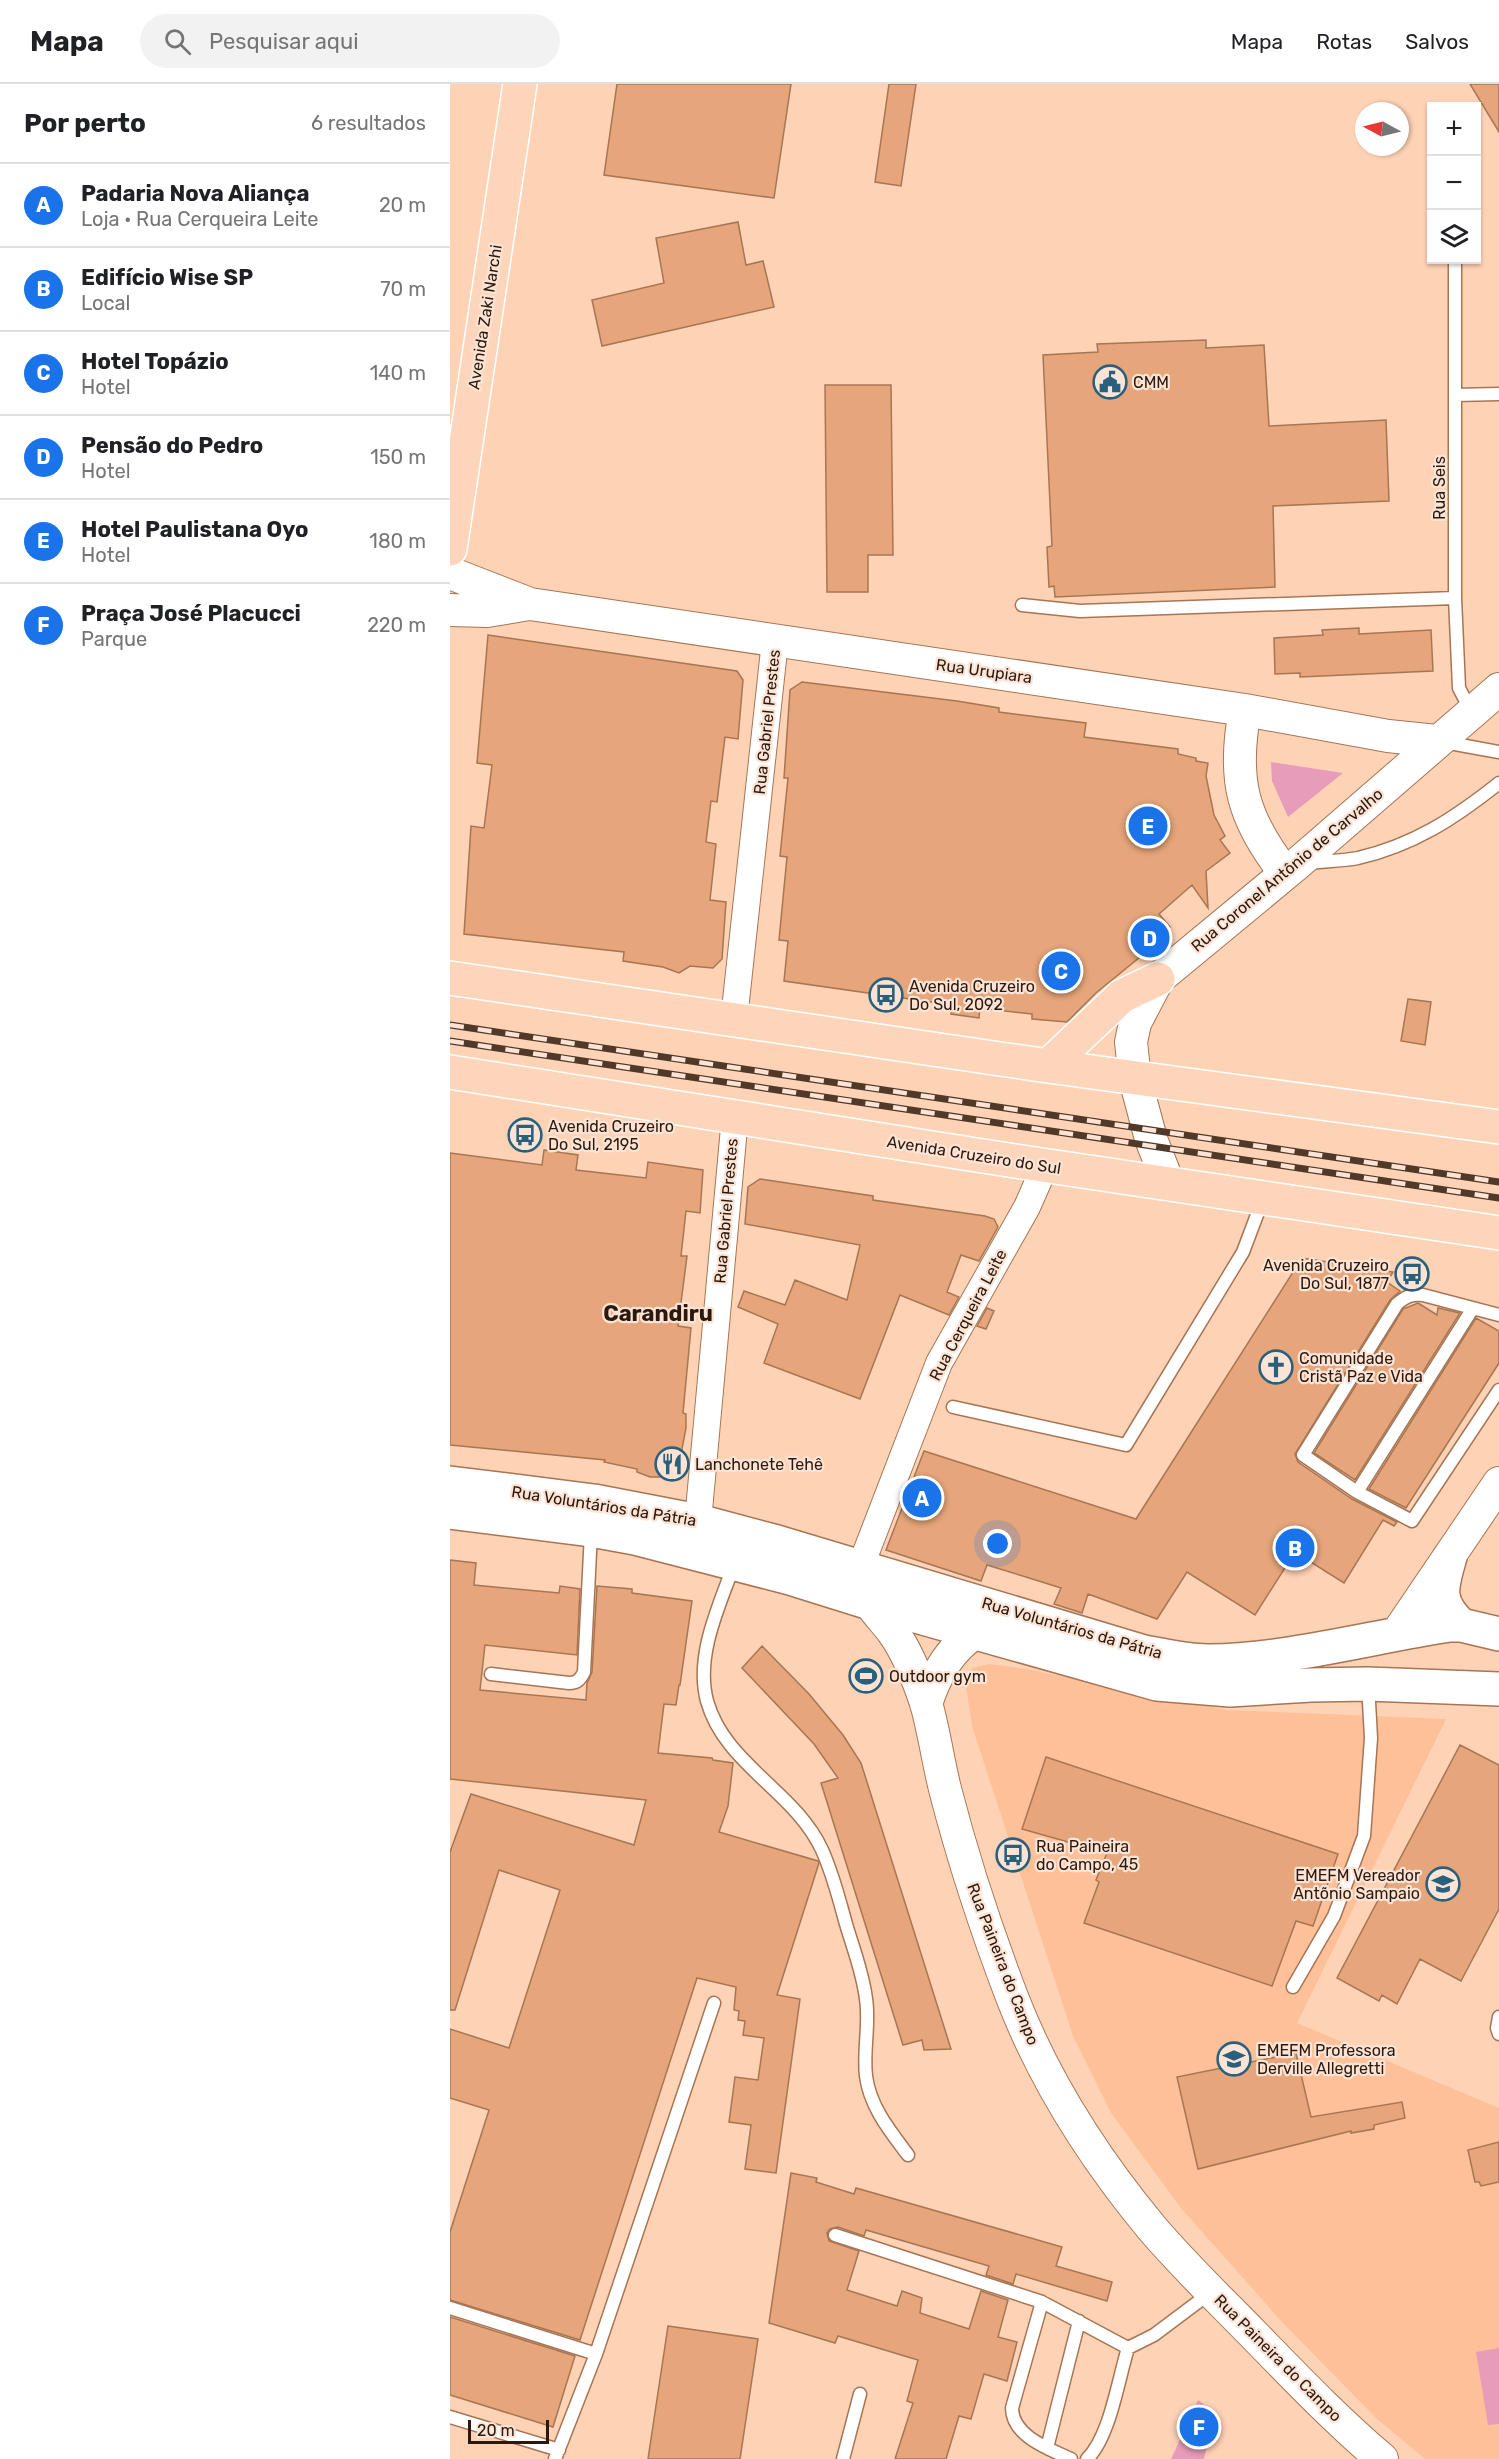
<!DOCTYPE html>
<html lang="pt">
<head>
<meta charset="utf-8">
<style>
	:root { --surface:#fff; --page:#f2f2f2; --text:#202124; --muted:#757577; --line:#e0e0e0; --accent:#1a73e8 }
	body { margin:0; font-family:Rubik,sans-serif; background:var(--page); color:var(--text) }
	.controls { position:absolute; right:18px; top:18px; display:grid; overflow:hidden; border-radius:0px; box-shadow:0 2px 4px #0004 }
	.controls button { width:54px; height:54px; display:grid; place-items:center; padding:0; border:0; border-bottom:2px solid var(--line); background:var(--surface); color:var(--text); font:30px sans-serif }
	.compass { position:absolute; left:905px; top:18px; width:54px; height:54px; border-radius:50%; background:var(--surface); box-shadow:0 2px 4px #0004; rotate:277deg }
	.scale { position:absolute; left:18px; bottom:15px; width:81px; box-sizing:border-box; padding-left:6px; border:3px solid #2d190c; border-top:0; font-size:16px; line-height:21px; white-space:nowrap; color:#2d190c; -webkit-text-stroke:4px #fbe4d6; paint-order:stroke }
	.you { position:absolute; left:548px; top:1460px; width:21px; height:21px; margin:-15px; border:4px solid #fff; border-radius:50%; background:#1a73e8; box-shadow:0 0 0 9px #1a73e833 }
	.badge { display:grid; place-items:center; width:39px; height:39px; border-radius:50%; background:var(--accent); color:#fff; font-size:20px; font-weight:700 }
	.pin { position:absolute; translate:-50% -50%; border:3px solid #fff; box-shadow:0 2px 6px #0006 }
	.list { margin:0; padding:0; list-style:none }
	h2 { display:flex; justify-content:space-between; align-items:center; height:78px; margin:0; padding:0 24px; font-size:26px }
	h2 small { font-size:20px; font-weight:400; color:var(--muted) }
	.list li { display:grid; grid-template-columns:39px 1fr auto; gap:18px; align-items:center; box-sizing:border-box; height:84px; padding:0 24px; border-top:2px solid var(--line) }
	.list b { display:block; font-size:22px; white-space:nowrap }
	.list p { margin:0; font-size:20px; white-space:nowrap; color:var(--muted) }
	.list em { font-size:20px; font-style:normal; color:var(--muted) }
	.icon { flex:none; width:33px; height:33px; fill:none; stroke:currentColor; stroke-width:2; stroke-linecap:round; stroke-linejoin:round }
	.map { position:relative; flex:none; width:1049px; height:2375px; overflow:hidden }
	header { display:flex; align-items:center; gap:36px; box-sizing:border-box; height:84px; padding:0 30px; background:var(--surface); border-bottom:2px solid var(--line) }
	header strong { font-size:28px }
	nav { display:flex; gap:33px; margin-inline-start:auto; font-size:21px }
	.search { width:420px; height:54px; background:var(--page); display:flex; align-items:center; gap:15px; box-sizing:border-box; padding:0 21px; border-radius:33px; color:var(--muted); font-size:22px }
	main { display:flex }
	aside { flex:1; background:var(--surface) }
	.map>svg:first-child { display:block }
	.built { fill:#fdc098 }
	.park { fill:#e79dba }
	.building { fill:#e6a57a; stroke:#a77654; stroke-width:1.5 }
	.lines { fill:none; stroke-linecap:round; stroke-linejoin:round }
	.service-casing { stroke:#a77554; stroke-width:15 }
	.minor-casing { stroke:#a77554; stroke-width:28 }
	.tertiary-casing { stroke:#a77554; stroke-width:34 }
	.secondary-casing { stroke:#a77554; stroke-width:36 }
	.primary-casing { stroke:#fff; stroke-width:36 }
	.service { stroke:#fff; stroke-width:12 }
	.minor { stroke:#fff; stroke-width:26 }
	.tertiary { stroke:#fff; stroke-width:32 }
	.secondary { stroke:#fff; stroke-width:33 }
	.primary { stroke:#fdd5bb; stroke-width:33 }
	.rail-casing { stroke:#513929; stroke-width:7 }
	.rail { stroke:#fbe4d6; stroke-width:4.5; stroke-dasharray:14; stroke-linecap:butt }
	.labels { text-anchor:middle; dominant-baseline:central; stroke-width:4.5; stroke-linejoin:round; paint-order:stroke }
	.street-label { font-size:16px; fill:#2d190c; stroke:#fbe4d6 }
	.poi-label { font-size:16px; fill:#2d190c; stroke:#fbe4d6; text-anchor:start }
	.district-label { font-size:22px; font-weight:bold; fill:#2d190c; stroke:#fbe4d6 }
</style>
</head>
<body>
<header>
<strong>Mapa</strong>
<div class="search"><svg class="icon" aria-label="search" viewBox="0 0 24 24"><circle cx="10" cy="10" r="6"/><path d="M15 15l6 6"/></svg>Pesquisar aqui</div>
<nav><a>Mapa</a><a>Rotas</a><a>Salvos</a></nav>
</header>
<main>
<aside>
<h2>Por perto<small>6 resultados</small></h2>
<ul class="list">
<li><span class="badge">A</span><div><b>Padaria Nova Aliança</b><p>Loja · Rua Cerqueira Leite</p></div><em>20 m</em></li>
<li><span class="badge">B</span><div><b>Edifício Wise SP</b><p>Local</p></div><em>70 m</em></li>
<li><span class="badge">C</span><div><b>Hotel Topázio</b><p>Hotel</p></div><em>140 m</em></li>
<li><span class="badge">D</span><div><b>Pensão do Pedro</b><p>Hotel</p></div><em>150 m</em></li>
<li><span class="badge">E</span><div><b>Hotel Paulistana Oyo</b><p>Hotel</p></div><em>180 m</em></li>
<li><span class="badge">F</span><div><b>Praça José Placucci</b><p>Parque</p></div><em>220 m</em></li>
</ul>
</aside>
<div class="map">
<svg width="1049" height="2375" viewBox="0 0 1049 2375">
	<rect width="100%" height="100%" fill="#fed2b5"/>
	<path class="built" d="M 540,1580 L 577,1585 L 777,1626 L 996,1635 L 847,1939 L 1049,2024 L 1049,2375 L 975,2375 L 927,2335 L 832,2238 L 731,2124 L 661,2029 L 623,1952 L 522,1642 L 516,1602 L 522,1584 Z"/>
	<path class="park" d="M 821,678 L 893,689 L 838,733 L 822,697 Z
		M 1049,2264 L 1049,2340 L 1038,2341 L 1026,2268 Z
		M 748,2316 L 764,2328 L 754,2375 L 721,2375 Z"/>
	<path class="building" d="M 167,0 L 341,0 L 324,114 L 154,91 Z
		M 439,0 L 466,0 L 451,102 L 425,98 Z
		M 1020,0 L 1049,0 L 1049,48 Z
		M 288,138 L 296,181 L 313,177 L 324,223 L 152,262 L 142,216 L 214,199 L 206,154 Z
		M 756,256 L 756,264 L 814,261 L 819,342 L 936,336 L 939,417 L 823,422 L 825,503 L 605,513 L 604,502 L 599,503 L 597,463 L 602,462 L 593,271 L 648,268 L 647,260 Z
		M 375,301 L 441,301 L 443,471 L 418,471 L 418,508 L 377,508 Z
		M 909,544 L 909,550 L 981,546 L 983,587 L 850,593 L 850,589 L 825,590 L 824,554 L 873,551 L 872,546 Z
		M 38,551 L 287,587 L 293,596 L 288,655 L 275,653 L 267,718 L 261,717 L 256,758 L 266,760 L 260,816 L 276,818 L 272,875 L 263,884 L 240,882 L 229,889 L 213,883 L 173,877 L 174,868 L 14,850 L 21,742 L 34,744 L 42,681 L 27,679 Z
		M 352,598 L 507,617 L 549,624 L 549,628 L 636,639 L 634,653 L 728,665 L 728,670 L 746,674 L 746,677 L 758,679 L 756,692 L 764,731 L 775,752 L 770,756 L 780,769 L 756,787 L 758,824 L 742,801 L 709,830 L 720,843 L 694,865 L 696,868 L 646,909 L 617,938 L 582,935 L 582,930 L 530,924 L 529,934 L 501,930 L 502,921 L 334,897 L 338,857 L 329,856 L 337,773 L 330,772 L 338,694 L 334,694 L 340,606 Z
		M 958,915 L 981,918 L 975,961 L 951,957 Z
		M 94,1066 L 128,1071 L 126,1086 L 196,1094 L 198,1078 L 253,1086 L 250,1129 L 236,1127 L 231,1172 L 237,1172 L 228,1242 L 241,1244 L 233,1329 L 236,1330 L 236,1344 L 228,1386 L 216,1393 L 200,1393 L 187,1388 L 187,1385 L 154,1378 L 155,1376 L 0,1361 L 0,1069 L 92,1081 Z
		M 310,1095 L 423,1112 L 423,1116 L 535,1132 L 544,1135 L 548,1143 L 529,1177 L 511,1171 L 497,1208 L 509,1213 L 499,1231 L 450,1211 L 410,1315 L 314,1279 L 328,1240 L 288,1223 L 294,1207 L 335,1221 L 345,1196 L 397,1216 L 410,1161 L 295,1140 L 298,1103 Z
		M 852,1174 L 943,1188 L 937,1198 L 950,1207 L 940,1216 L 845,1370 L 848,1378 L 902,1415 L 947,1438 L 944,1442 L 933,1436 L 894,1499 L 845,1468 L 805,1531 L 737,1488 L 707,1535 L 638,1510 L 632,1529 L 604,1520 L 611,1504 L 576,1493 L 537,1481 L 531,1497 L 436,1466 L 474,1367 L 686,1435 Z
		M 968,1219 L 987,1231 L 988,1224 L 1010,1229 L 905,1396 L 864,1369 L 953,1225 Z
		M 537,1224 L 544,1227 L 536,1245 L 527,1242 Z
		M 1026,1234 L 1049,1247 L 1049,1279 L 956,1424 L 919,1405 Z
		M 0,1476 L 26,1479 L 24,1501 L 109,1509 L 110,1502 L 130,1505 L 127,1571 L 35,1561 L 30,1606 L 136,1616 L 137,1599 L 142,1588 L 147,1502 L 182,1505 L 182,1509 L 242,1517 L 230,1601 L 229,1601 L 226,1621 L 214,1620 L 208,1669 L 262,1674 L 263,1676 L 283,1679 L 278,1722 L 269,1748 L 368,1777 L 369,1779 L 327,1911 L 350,1915 L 326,2089 L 295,2085 L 301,2041 L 279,2038 L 285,1993 L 308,1996 L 314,1954 L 293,1951 L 295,1937 L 288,1936 L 289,1927 L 284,1926 L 286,1903 L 247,1894 L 130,2256 L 0,2216 L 0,2148 L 39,2026 L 0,2014 L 0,1945 L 59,1964 L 110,1806 L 49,1786 L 5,1926 L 0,1926 L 0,1768 L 21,1710 L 184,1761 L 196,1716 L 0,1695 Z
		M 312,1562 L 359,1610 L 393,1651 L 411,1679 L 501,1965 L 474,1966 L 472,1956 L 453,1961 L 371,1699 L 388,1694 L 364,1660 L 292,1584 Z
		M 1010,1661 L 1049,1681 L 1049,1825 L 1011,1897 L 970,1875 L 947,1920 L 932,1911 L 929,1917 L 887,1894 Z
		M 596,1673 L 888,1770 L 863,1842 L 846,1837 L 822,1902 L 634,1839 L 649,1798 L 646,1796 L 657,1769 L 572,1745 Z
		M 846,1969 L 861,2033 L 952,2018 L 955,2034 L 924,2041 L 924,2045 L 901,2049 L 901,2047 L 748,2085 L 727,1993 Z
		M 1049,2058 L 1049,2098 L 1031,2102 L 1029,2098 L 1025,2098 L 1018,2066 Z
		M 341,2089 L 367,2094 L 366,2098 L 404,2110 L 406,2104 L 612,2163 L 606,2182 L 662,2198 L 657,2217 L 566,2190 L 563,2200 L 536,2191 L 539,2182 L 416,2146 L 414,2152 L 388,2143 L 380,2145 L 377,2149 L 379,2157 L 409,2167 L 397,2206 L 447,2222 L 452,2207 L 472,2214 L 470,2229 L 519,2245 L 531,2207 L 558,2216 L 548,2253 L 567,2258 L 557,2297 L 534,2290 L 521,2335 L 509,2332 L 496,2375 L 445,2375 L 463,2319 L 457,2317 L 468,2276 L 388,2252 L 385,2259 L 319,2239 Z
		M 0,2233 L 125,2272 L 103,2343 L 0,2311 Z
		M 218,2242 L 308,2255 L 290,2375 L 198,2375 Z"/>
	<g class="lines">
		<defs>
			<path id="service" d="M 1005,176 L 1005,514 L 1009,604 L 1021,627
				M 1005,311 L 1049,310
				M 572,521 L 630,527 L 1005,514
				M 994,658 L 1049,668
				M 858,779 C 874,777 892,777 908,774 C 964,761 1005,734 1049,699
				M 1049,1231 L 973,1211 C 962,1210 956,1212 947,1220 L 853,1371 L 907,1408 L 962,1437 L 1049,1306
				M 503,1323 L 676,1361 L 793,1168 L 813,1115
				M 907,1408 L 1023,1224
				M 284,1481 C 269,1522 245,1572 257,1617 C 275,1681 345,1707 372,1766 C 383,1790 389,1815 396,1840 C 403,1864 413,1889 416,1915 C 420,1940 413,1966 416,1992 C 420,2023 440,2047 458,2071
				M 41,1590 L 119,1599 C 127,1599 130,1596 134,1588 L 141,1449
				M 843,1903 L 884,1832 L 914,1752 L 921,1654 L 918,1600
				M 1049,1933 L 1047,1944 L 1049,1950
				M 385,2151 L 592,2218 L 678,2264 L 704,2251 L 760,2209
				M 592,2218 L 562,2324 C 562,2352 599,2365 621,2375
				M 0,2224 L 146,2270
				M 0,2333 L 109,2366
				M 597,2364 L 629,2237
				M 105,2375 L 146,2270 L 264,1919
				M 393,2375 L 410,2310
				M 637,2375 C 660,2353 668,2296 678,2264"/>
			<path id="minor" d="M 284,935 L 325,557
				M 248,1437 L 285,1033
				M 410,1484 L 489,1279 L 577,1123 L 595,1082"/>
			<path id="tertiary" d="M 0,489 L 80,520 L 795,626 L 938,652 L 987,657
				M 0,526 L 37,527 L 79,520
				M 795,626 C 782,695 792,734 835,789
				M 719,1101 L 701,1055 L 685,995 L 681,958 L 685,939 L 708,895 L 847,780 L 1049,605
				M 414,1505 C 419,1523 433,1534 443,1548 C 458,1569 468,1595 476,1619 C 484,1647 488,1677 495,1705 C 513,1775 536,1845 562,1913 C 594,1996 644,2074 701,2143 C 734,2182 770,2216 805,2252 C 846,2294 887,2337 932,2375
				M 948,1548 L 1049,1399
				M 476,1620 C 485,1591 499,1565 526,1548"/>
			<path id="secondary" d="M 0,1399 L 144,1417 L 248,1437 L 327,1458 L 694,1568 C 715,1572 737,1577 758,1577 C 840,1576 920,1553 1000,1541 L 1011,1541 L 1049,1550
				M 0,1428 L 141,1446 L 185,1454 L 340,1494 L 420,1519 L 707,1600 L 780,1606 L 861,1601 L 918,1600 L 1049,1605
				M 1000,1473 C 991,1504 986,1517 1011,1541"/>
			<path id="primary" d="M 0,465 L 70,0
				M 0,894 L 598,982 L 1049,1043
				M 598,982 L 672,912 L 708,895
				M 0,988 L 552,1075 L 1049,1149"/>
		</defs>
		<use href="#service" class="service-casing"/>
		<use href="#minor" class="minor-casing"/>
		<use href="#tertiary" class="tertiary-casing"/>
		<use href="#secondary" class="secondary-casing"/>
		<use href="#primary" class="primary-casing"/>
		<use href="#service" class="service"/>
		<use href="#minor" class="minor"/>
		<use href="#tertiary" class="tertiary"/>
		<use href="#secondary" class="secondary"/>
		<use href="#primary" class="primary"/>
		<defs>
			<path id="rail" d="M 0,941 L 1049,1098
				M 0,957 L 1049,1114"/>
		</defs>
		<use href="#rail" class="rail-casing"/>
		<use href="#rail" class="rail"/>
	</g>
	<defs>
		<symbol id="civic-ring" viewBox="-11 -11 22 22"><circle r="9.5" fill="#fbe4d6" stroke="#2b607c" stroke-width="1.5"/><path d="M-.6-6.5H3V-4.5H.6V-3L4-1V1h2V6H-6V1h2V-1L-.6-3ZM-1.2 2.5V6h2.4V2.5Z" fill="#2b607c"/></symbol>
		<symbol id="bus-ring" viewBox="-11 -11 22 22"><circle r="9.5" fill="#fbe4d6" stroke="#2b607c" stroke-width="1.5"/><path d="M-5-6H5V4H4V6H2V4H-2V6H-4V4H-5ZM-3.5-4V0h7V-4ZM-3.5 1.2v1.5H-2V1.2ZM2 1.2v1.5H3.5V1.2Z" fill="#2b607c"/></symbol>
		<symbol id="church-ring" viewBox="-11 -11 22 22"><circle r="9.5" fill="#fbe4d6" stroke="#2b607c" stroke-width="1.5"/><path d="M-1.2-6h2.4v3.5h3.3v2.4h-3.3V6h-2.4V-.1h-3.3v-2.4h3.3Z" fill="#2b607c"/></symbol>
		<symbol id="restaurant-ring" viewBox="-11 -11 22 22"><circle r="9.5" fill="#fbe4d6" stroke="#2b607c" stroke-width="1.5"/><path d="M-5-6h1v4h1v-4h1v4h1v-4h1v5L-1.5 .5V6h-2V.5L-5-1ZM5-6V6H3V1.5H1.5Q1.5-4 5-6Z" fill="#2b607c"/></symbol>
		<symbol id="stadium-ring" viewBox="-11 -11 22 22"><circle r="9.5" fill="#fbe4d6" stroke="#2b607c" stroke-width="1.5"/><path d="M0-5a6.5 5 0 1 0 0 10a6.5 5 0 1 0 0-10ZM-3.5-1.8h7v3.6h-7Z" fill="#2b607c"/></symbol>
		<symbol id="school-ring" viewBox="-11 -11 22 22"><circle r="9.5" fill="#fbe4d6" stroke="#2b607c" stroke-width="1.5"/><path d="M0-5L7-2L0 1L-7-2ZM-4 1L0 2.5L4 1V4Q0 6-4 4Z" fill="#2b607c"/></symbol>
	</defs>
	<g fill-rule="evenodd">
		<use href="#civic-ring" x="641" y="279" width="38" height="38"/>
		<use href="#bus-ring" x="417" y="892" width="38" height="38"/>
		<use href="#bus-ring" x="56" y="1032" width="38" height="38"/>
		<use href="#bus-ring" x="943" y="1171" width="38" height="38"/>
		<use href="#church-ring" x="807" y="1264" width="38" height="38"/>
		<use href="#restaurant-ring" x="203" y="1361" width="38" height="38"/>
		<use href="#stadium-ring" x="397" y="1573" width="38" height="38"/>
		<use href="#bus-ring" x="544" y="1752" width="38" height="38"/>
		<use href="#school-ring" x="974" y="1781" width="38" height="38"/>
		<use href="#school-ring" x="765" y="1956" width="38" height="38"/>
	</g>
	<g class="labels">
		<g class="street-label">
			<text transform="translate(35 233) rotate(-81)">Avenida Zaki Narchi</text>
			<text transform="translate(989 404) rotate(-90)">Rua Seis</text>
			<text transform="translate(534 587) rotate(8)">Rua Urupiara</text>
			<text transform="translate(317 638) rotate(-84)">Rua Gabriel Prestes</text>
			<text transform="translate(837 786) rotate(-40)">Rua Coronel Antônio de Carvalho</text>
			<text transform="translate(524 1071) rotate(9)">Avenida Cruzeiro do Sul</text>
			<text transform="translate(276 1127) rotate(-85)">Rua Gabriel Prestes</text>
			<text transform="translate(518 1231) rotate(-62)">Rua Cerqueira Leite</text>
			<text transform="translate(154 1422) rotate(9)">Rua Voluntários da Pátria</text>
			<text transform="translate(622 1544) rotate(16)">Rua Voluntários da Pátria</text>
			<text transform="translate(553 1880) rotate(69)">Rua Paineira do Campo</text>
			<text transform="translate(828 2274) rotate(45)">Rua Paineira do Campo</text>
		</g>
		<g class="poi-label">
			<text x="683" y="298">CMM</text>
			<text x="459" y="902">Avenida Cruzeiro<tspan x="459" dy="18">Do Sul, 2092</tspan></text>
			<text x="98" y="1042">Avenida Cruzeiro<tspan x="98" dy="18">Do Sul, 2195</tspan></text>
			<text x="939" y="1181" text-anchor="end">Avenida Cruzeiro<tspan x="939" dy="18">Do Sul, 1877</tspan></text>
			<text x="849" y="1274">Comunidade<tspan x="849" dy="18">Cristã Paz e Vida</tspan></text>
			<text x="245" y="1380">Lanchonete Tehê</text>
			<text x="439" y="1592">Outdoor gym</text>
			<text x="586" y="1762">Rua Paineira<tspan x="586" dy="18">do Campo, 45</tspan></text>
			<text x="970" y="1791" text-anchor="end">EMEFM Vereador<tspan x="970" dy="18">Antõnio Sampaio</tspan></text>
			<text x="807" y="1966">EMEFM Professora<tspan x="807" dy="18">Derville Allegretti</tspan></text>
		</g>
		<g class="district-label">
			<text x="208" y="1229">Carandiru</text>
		</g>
	</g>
</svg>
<div class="controls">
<button>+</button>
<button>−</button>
<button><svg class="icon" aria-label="layers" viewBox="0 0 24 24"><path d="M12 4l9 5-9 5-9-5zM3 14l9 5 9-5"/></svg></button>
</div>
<svg class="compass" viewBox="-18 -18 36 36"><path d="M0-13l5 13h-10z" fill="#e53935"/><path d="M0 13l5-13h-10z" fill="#757577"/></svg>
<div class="scale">20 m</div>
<div class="you"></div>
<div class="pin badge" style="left:472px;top:1414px">A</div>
<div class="pin badge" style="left:845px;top:1464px">B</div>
<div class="pin badge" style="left:611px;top:887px">C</div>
<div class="pin badge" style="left:700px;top:854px">D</div>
<div class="pin badge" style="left:698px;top:742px">E</div>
<div class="pin badge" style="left:749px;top:2343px">F</div>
</div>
</main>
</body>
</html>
